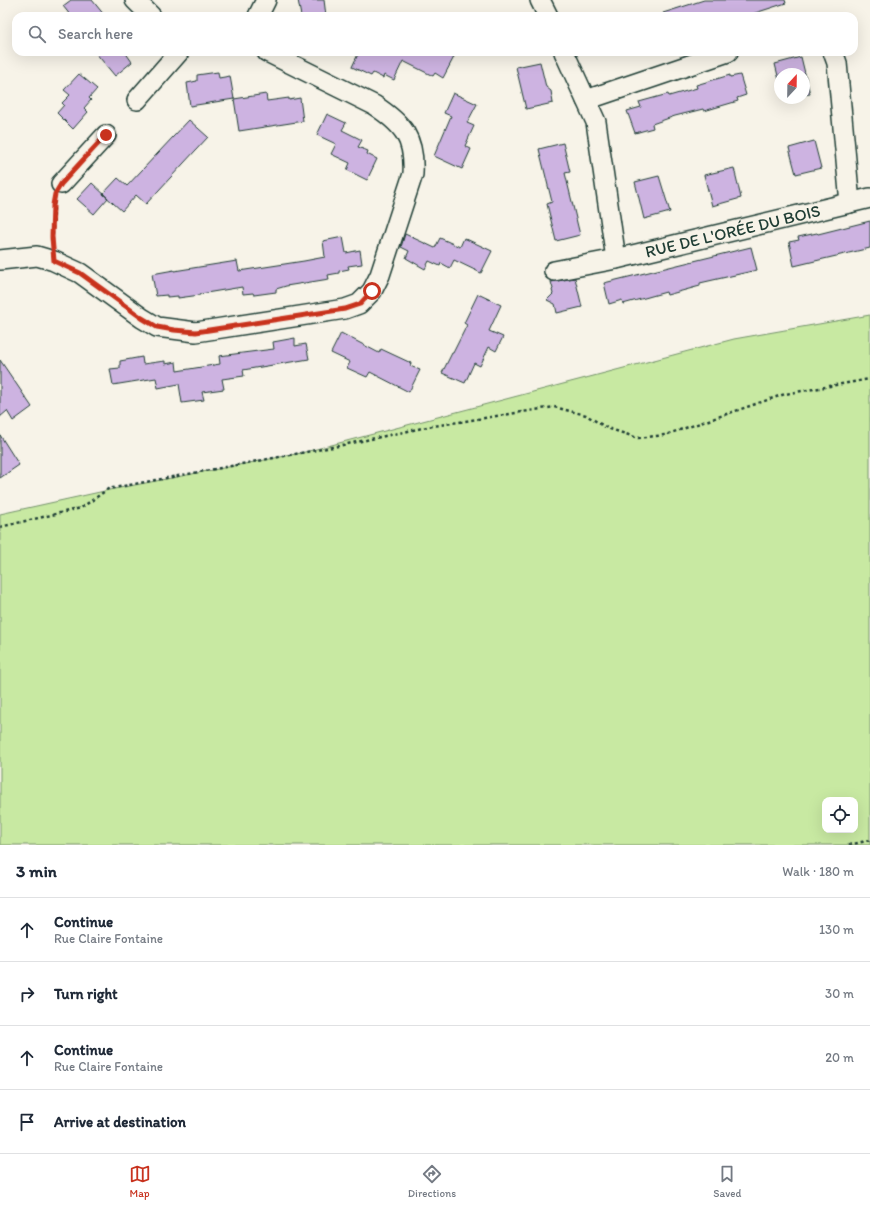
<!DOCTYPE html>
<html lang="en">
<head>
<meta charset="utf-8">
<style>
	:root { --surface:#fff; --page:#f6f6f7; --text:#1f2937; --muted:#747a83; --line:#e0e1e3; --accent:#c8321e }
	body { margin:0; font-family:Itim,sans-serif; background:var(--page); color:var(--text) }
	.controls { position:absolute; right:12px; bottom:12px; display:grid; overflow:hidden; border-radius:8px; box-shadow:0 4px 16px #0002 }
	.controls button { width:36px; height:36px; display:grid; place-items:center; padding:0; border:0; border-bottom:1px solid var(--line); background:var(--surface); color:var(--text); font:20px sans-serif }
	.compass { position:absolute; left:774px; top:68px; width:36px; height:36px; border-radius:50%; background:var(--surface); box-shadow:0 4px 16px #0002; rotate:22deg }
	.stop { position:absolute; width:12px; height:12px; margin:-9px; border:3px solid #c8321e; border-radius:50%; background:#fff }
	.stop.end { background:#c8321e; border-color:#fff; box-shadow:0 1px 4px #0008 }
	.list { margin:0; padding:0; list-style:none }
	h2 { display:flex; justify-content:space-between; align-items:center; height:52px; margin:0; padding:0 16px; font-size:17px }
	h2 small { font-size:13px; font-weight:400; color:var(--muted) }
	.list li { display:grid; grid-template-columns:26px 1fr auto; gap:12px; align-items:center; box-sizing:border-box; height:64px; padding:0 16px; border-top:1px solid var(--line) }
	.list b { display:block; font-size:15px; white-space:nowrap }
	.list p { margin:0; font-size:13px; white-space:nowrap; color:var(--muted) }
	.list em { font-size:13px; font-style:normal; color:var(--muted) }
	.icon { flex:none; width:22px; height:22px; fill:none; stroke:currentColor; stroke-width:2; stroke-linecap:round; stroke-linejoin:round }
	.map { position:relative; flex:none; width:870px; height:845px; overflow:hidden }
	.search { position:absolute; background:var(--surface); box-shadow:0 4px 16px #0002; left:12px; right:12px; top:12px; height:44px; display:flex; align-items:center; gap:10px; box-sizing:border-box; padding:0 14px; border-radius:12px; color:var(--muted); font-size:15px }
	.sheet { height:308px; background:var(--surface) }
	nav { display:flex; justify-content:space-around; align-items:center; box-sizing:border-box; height:56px; border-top:1px solid var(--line); background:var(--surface); font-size:11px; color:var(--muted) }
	nav a { display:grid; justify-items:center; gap:2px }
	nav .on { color:var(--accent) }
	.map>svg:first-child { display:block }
	.green { fill:#c8e9a2; stroke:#74936b; fill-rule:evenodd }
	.building { fill:#cdb3e1; stroke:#1f3d34 }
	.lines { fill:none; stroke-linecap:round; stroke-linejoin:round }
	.minor-casing { stroke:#1f3d34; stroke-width:22 }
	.path { stroke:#1f3d34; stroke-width:2.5; stroke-dasharray:3 3; stroke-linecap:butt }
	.minor { stroke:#f7f3e8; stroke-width:19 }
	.route { stroke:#c8321e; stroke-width:5 }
	.labels { text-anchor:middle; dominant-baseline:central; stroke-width:3; stroke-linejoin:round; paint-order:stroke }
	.street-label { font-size:17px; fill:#1f3d34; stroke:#f7f3e8 }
</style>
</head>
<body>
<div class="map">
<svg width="870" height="845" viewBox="0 0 870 845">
	<rect width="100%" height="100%" fill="#f7f3e8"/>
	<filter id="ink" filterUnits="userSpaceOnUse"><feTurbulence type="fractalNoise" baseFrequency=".025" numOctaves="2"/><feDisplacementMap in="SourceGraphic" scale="8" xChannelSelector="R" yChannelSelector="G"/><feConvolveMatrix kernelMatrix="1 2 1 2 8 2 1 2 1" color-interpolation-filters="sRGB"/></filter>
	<g filter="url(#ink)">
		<path class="green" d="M 870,315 L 870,845 L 0,845 L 0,514 L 109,490 L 301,453 L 734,339 ZM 825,800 L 855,800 L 855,830 L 825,830 Z"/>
		<path class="building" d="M 71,0 L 92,0 L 105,16 L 71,16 L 63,6 Z
			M 298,0 L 324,0 L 326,16 L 301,16 Z
			M 704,0 L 785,0 L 786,3 L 746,16 L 664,16 L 663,13 Z
			M 95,52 L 125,52 L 132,62 L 115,76 Z
			M 359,52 L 444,52 L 454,57 L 443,78 L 435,73 L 433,76 L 403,61 L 394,80 L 384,75 L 383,78 L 373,73 L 371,76 L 352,67 Z
			M 801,57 L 810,94 L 804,95 L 804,74 L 780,74 L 780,84 L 775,64 Z
			M 540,62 L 546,87 L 551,91 L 553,103 L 526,109 L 516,67 Z
			M 218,72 L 219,78 L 230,76 L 234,99 L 190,106 L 187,83 L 197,81 L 197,75 Z
			M 79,74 L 97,89 L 89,98 L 91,100 L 84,108 L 88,112 L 73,129 L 57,113 L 64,105 L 62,103 L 70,95 L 64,90 Z
			M 730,75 L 730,77 L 740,75 L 746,95 L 737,98 L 738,101 L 704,111 L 703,109 L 675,116 L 652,124 L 653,128 L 635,133 L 627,111 L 641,107 L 639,102 L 668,94 L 669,96 L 697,88 L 696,85 Z
			M 453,93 L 477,104 L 467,123 L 474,126 L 465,146 L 471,149 L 462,169 L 434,156 L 451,116 L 444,113 Z
			M 266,94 L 267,101 L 289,98 L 289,100 L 300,98 L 303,121 L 239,131 L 234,99 Z
			M 327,114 L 346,123 L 342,130 L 362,140 L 358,147 L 368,151 L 367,154 L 377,159 L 367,180 L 347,170 L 350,163 L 331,154 L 336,144 L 317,135 Z
			M 189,120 L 208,137 L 146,204 L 136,195 L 122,211 L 103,194 L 118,178 L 127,186 Z
			M 814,141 L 821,168 L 796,174 L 789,148 Z
			M 563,143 L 570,172 L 565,173 L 580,235 L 556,241 L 547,204 L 552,202 L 539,149 Z
			M 734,168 L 741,198 L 712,206 L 704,175 Z
			M 659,176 L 670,212 L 644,219 L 635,182 Z
			M 92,183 L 108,198 L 94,214 L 77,199 Z
			M 870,221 L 870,248 L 794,266 L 789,242 L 799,240 L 798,237 L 817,233 L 818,234 Z
			M 405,234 L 435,248 L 440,238 L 460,247 L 464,238 L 492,251 L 481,273 L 454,260 L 450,268 L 441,263 L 440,266 L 429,261 L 425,269 L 406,258 L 409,251 L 401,247 Z
			M 343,237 L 346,253 L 360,250 L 362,264 L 348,266 L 349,269 L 339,271 L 339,273 L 328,275 L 329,279 L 286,286 L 276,289 L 276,292 L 254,295 L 253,293 L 243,294 L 242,287 L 200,294 L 200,295 L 178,298 L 178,296 L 167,297 L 167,295 L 156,296 L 152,274 L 174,270 L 174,271 L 237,261 L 239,271 L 304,261 L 325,257 L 323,241 Z
			M 751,247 L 757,270 L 700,283 L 700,286 L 667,295 L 666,292 L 623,304 L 622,300 L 609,304 L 604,283 Z
			M 575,278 L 582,307 L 557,313 L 555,304 L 547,300 L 553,294 L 552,290 L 553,289 L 551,282 Z
			M 478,294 L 501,305 L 489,331 L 503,337 L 496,351 L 489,347 L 480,366 L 474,363 L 465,383 L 442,373 L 452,353 L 453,353 L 467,325 L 464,323 Z
			M 341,333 L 379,353 L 381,349 L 411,363 L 410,366 L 420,370 L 409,392 L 370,372 L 367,377 L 347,368 L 350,362 L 331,353 Z
			M 295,338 L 295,346 L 306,344 L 309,359 L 243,370 L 244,376 L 222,379 L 224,389 L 202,392 L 204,400 L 182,403 L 179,384 L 158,388 L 156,378 L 113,385 L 110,369 L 120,368 L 120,361 L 142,357 L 143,364 L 165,361 L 165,364 L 176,362 L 177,371 L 220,364 L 219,356 L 274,349 L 273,342 Z
			M 0,360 L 32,407 L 13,421 L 7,411 L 0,417 Z
			M 0,435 L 19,465 L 0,478 Z"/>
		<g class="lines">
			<defs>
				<g id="minor">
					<path d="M 135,0 L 151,16"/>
					<path d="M 540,0 L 548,16"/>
					<path d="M 258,16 L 266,0"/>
					<path d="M 833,52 L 837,63 L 850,203"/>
					<path d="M 137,100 L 179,52"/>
					<path d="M 586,100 L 728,52"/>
					<path d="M 61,184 L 106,135"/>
					<path id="s1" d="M 616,259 L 870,198"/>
					<path d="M 0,260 L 37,256 L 54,261 L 80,273 L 142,318 L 157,327 L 196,332 L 345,309 L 359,304 L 372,291 L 380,275 L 413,174 C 415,138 403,124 374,105 L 267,52"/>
					<path d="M 554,271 L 616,259 L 596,122 L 564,52"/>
				</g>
			</defs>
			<use href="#minor" class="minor-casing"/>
			<path class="path" d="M 52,241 L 54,200
				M 0,527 L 81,508 L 108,489 L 338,446 L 427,427 L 554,407 L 586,415 L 607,428 L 638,438 L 665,435 L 785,394 L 870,379
				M 849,845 L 870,840"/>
			<use href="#minor" class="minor"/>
		</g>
	</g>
	<g class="lines" filter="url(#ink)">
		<path class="route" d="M 106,135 L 61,184 L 55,194 L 53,205 L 52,237 L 54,261 L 80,273 L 142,318 L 157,327 L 174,330 L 196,332 L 345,309 L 360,304 L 372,291"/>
	</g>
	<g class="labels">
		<g class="street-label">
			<text stroke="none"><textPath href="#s1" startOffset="120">RUE DE L'ORÉE DU BOIS</textPath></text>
		</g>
	</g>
</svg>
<div class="controls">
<button><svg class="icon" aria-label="locate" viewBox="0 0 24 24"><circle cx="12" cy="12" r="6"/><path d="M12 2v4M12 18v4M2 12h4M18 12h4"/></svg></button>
</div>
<svg class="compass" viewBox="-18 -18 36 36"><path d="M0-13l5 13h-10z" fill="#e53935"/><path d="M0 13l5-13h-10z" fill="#747a83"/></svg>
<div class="stop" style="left:372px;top:291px"></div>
<div class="stop end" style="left:106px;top:135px"></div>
<div class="search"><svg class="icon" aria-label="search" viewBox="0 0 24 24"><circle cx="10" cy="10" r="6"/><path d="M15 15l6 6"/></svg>Search here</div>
</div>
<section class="sheet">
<h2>3 min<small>Walk · 180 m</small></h2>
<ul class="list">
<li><svg class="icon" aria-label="ahead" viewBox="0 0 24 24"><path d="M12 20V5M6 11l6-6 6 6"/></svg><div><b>Continue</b><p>Rue Claire Fontaine</p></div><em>130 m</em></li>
<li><svg class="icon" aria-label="right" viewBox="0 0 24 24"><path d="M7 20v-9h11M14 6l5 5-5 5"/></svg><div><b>Turn right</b></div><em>30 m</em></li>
<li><svg class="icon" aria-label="ahead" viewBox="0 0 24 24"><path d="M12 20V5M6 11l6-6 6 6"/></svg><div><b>Continue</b><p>Rue Claire Fontaine</p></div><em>20 m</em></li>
<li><svg class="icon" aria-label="arrive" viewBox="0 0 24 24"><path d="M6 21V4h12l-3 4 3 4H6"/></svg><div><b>Arrive at destination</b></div></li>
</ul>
</section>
<nav>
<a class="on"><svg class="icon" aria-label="map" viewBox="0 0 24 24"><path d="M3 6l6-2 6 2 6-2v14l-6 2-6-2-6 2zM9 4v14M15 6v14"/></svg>Map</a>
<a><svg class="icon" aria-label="directions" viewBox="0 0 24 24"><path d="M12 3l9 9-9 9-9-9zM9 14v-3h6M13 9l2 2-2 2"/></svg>Directions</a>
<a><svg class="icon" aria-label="saved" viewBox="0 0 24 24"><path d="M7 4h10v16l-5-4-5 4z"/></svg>Saved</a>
</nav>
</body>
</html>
